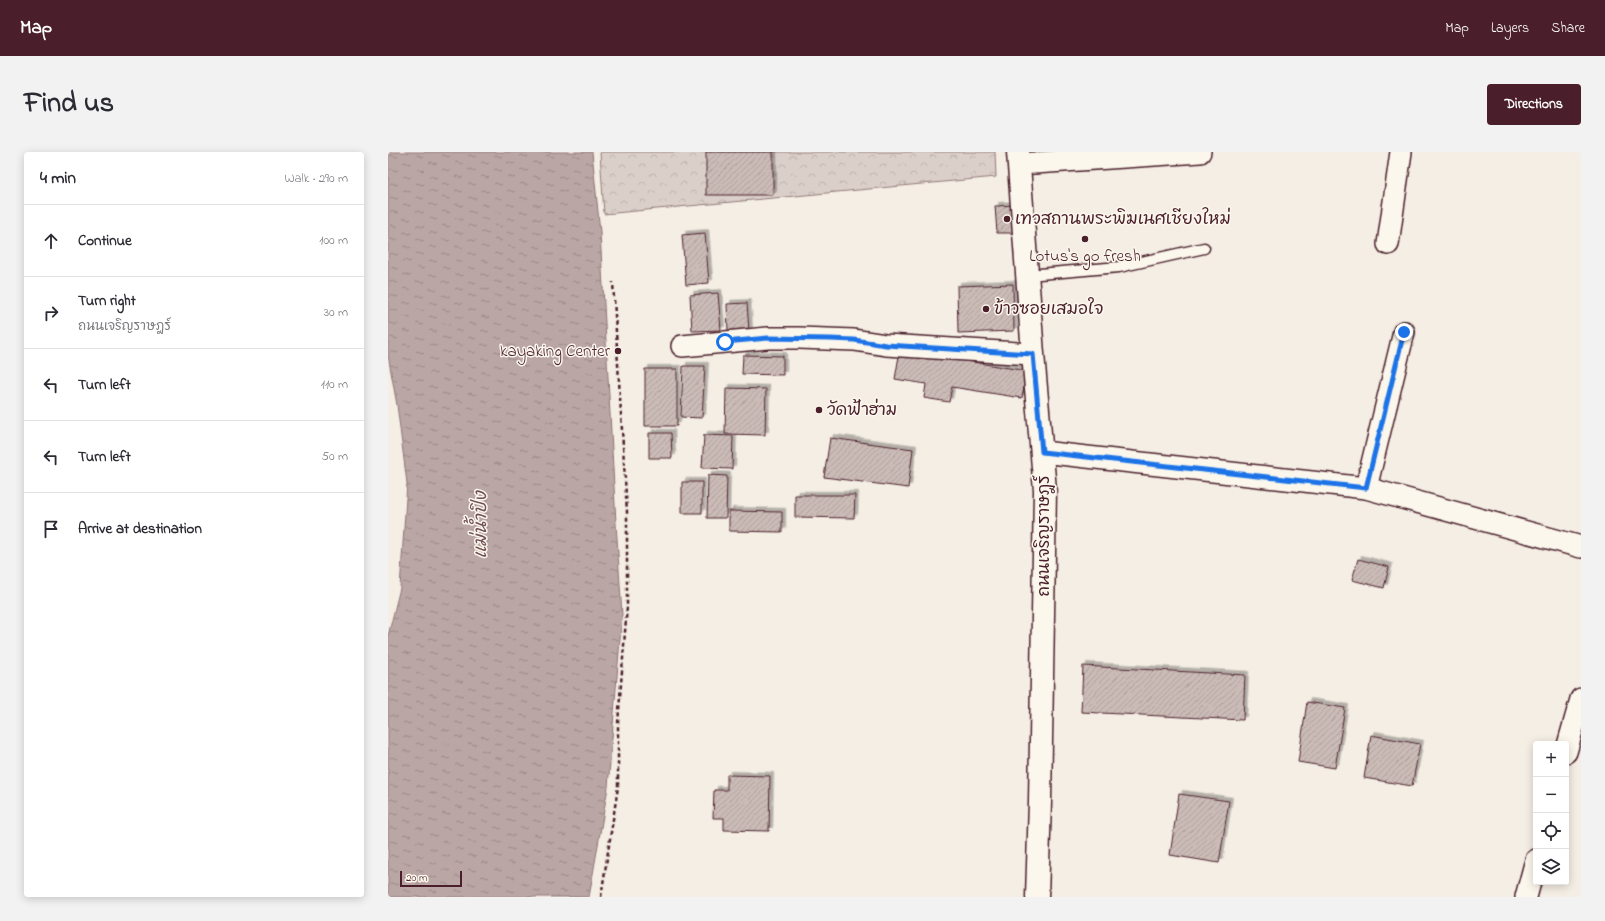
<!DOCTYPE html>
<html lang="en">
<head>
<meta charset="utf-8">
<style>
	:root { --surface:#fff; --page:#f2f2f3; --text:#2b2b33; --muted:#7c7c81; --line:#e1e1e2; --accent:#4a1f2b }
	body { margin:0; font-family:"Indie Flower","Playpen Sans Thai",sans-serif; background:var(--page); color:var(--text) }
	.controls { position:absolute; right:12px; bottom:12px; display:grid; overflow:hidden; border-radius:4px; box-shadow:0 2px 10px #0003 }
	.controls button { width:36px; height:36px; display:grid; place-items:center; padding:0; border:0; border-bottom:1px solid var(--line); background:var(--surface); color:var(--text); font:20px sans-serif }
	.scale { position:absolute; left:12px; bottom:10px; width:62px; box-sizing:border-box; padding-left:4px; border:2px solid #4a1f2b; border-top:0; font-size:11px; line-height:14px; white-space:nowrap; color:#4a1f2b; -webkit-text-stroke:3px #fbf7ec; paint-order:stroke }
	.stop { position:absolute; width:12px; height:12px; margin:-9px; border:3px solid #1a73e8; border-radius:50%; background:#fff }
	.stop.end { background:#1a73e8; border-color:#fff; box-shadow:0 1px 4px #0008 }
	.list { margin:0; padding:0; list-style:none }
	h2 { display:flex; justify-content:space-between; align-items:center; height:52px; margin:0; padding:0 16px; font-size:17px }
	h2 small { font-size:13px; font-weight:400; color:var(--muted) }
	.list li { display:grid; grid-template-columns:26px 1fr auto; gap:12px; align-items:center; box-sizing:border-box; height:72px; padding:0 16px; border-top:1px solid var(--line) }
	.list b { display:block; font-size:15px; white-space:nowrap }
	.list p { margin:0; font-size:13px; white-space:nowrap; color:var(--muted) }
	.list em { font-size:13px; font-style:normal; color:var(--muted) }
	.icon { flex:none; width:22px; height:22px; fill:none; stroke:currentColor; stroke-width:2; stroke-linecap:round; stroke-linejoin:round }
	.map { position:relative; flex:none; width:1193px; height:745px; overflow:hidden; border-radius:4px }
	header { display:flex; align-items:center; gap:24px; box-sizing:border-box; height:56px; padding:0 20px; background:var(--accent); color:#fff }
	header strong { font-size:19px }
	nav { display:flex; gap:22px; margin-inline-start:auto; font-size:14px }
	.intro { display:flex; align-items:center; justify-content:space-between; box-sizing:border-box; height:96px; padding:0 24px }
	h1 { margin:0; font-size:28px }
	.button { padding:10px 18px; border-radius:4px; background:var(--accent); color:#fff; font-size:14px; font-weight:700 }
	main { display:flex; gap:24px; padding:0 24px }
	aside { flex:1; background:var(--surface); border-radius:4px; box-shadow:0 2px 10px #0003 }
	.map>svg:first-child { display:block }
	.forest { fill:url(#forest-crowns); stroke:#92787a }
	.water { fill:url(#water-ripples); stroke:#8d7174 }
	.building { fill:url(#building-hatch); stroke:#4a1f2b; filter:url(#shadow) }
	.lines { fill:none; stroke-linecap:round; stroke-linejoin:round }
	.service-casing { stroke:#4a1f2b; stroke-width:13 }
	.minor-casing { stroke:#4a1f2b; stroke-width:24 }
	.secondary-casing { stroke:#4a1f2b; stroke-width:25 }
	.path { stroke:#4a1f2b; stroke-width:2.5; stroke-dasharray:4 3; stroke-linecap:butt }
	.service { stroke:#fbf7ec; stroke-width:10 }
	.minor { stroke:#fbf7ec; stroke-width:21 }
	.secondary { stroke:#fbf7ec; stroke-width:22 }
	.route { stroke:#1a73e8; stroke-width:5 }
	.poi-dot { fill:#4a1f2b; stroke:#fbf7ec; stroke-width:1.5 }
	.labels { text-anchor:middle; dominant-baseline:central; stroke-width:3; stroke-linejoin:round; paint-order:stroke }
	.poi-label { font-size:17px; fill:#4a1f2b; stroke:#fbf7ec; text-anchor:start }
	.street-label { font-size:17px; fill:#4a1f2b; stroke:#fbf7ec }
	.water-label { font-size:18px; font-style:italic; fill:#714f56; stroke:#fbf7ec }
</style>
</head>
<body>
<header>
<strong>Map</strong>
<nav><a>Map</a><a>Layers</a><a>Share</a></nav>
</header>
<div class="intro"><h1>Find us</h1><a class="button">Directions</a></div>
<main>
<aside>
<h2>4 min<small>Walk · 290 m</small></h2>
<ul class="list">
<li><svg class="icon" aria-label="ahead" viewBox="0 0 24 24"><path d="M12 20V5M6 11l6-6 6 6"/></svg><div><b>Continue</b></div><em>100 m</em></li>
<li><svg class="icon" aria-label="right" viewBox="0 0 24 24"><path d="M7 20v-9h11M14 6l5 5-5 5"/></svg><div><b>Turn right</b><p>ถนนเจริญราษฎร์</p></div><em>30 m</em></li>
<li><svg class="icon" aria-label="left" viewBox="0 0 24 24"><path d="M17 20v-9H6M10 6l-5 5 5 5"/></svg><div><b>Turn left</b></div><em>110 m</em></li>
<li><svg class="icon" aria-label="left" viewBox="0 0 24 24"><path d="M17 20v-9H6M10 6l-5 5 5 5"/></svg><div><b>Turn left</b></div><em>50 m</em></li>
<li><svg class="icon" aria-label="arrive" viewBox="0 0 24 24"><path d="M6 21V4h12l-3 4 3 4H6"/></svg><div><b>Arrive at destination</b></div></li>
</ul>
</aside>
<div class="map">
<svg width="1193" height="745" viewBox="0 0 1193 745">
	<defs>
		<pattern id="forest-crowns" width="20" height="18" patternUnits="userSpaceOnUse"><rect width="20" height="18" fill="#dbd0c9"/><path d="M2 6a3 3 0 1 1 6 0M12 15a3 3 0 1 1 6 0" fill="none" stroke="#bdb2ad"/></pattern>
		<pattern id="water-ripples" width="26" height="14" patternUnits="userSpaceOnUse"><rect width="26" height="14" fill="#baa7a5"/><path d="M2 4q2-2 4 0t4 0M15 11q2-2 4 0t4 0" fill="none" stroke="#998787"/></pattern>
		<pattern id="building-hatch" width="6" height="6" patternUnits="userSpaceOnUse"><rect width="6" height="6" fill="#cabbb6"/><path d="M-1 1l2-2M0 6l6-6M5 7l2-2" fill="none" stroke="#afa09d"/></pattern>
		<filter id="shadow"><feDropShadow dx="3.5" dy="-3.5" stdDeviation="0" flood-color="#0004"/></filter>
	</defs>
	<rect width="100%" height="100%" fill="#f4eee4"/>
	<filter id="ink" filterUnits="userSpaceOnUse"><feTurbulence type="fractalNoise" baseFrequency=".025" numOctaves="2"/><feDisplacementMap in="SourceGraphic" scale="8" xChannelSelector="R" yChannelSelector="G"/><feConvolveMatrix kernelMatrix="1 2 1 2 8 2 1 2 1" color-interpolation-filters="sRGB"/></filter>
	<g filter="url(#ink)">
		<path class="forest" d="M 212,0 L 607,0 L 608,25 L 216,62 Z"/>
		<path class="water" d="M 0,0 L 204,0 L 212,80 L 228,371 L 234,463 L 220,635 L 201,745 L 0,745 L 0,484 L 12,436 L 19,331 L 9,253 L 0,203 Z"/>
		<path class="building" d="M 318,0 L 385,0 L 385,43 L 318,43 Z
			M 630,53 L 631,81 L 609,81 L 607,54 Z
			M 317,81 L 321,131 L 298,133 L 294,83 Z
			M 625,132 L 626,179 L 570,181 L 569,134 Z
			M 330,141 L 333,178 L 304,179 L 302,143 Z
			M 359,151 L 361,179 L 340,180 L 339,152 Z
			M 512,198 L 639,219 L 634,246 L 564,235 L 561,250 L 536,246 L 538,232 L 507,227 Z
			M 355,203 L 395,204 L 395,223 L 354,222 Z
			M 295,214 L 317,214 L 314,266 L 293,265 Z
			M 257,217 L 289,217 L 289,274 L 257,274 Z
			M 338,236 L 378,237 L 377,283 L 337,282 Z
			M 261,281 L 283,281 L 284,306 L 261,306 Z
			M 316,283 L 345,284 L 344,317 L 314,316 Z
			M 442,286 L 525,297 L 520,336 L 436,325 Z
			M 320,323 L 339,324 L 338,366 L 319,366 Z
			M 294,330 L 314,330 L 314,361 L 294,361 Z
			M 407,343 L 467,343 L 466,366 L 407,365 Z
			M 341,359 L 394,360 L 394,380 L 341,379 Z
			M 970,407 L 1001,415 L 996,436 L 964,428 Z
			M 695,514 L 857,523 L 855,568 L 693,560 Z
			M 919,550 L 957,556 L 947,616 L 910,610 Z
			M 983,583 L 1032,592 L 1024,634 L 976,626 Z
			M 339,623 L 382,624 L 381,679 L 336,678 L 336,666 L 325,666 L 326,638 L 339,638 Z
			M 791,642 L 841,649 L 831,711 L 782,703 Z"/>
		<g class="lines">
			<defs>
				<path id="service" d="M 640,123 L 731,115 L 816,96"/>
				<path id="minor" d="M 631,12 L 812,0
					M 1000,92 L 1013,0
					M 294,194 L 380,186 L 411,186 L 466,188 L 498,193 L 645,202
					M 654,300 L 978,336 L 1193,395
					M 978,336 L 1016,180
					M 1178,600 L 1193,547
					M 1138,745 L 1148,708"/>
				<path id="secondary" d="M 630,0 L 645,202 L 657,338 L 652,650 L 649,745"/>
			</defs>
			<use href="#service" class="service-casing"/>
			<use href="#minor" class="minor-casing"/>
			<use href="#secondary" class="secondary-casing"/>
			<path class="path" d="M 213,745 L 230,635 L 230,571 L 239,454 L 239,360 L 225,130"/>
			<use href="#service" class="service"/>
			<use href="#minor" class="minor"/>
			<use href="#secondary" class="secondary"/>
		</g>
	</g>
	<g class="lines" filter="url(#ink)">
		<path class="route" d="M 337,190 L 380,186 L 442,187 L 466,188 L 498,193 L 645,202 L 654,300 L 978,336 L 1016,180"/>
	</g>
	<g class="poi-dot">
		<circle cx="619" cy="67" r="4"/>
		<circle cx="697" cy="87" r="4"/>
		<circle cx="598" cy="157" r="4"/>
		<circle cx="230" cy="199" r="4"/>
		<circle cx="431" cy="258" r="4"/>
	</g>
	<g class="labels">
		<g class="poi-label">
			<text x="627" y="67">เทวสถานพระพิฆเนศเชียงใหม่</text>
			<text x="697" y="104" text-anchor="middle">Lotus's go fresh</text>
			<text x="606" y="157">ข้าวซอยเสมอใจ</text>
			<text x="222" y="199" text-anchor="end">kayaking Center</text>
			<text x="439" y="258">วัดฟ้าฮ่าม</text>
		</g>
		<g class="street-label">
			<text transform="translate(656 384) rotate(-90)">ถนนเจริญราษฎร์</text>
		</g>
		<g class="water-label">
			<text transform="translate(94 373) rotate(-90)">แม่น้ำปิง</text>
		</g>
	</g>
</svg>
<div class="controls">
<button>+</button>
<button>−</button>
<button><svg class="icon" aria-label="locate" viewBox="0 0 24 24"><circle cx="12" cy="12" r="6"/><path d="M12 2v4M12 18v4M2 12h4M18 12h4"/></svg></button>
<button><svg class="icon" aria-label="layers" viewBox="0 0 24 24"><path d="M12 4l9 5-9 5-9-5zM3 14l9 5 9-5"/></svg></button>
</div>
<div class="scale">20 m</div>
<div class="stop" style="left:337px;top:190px"></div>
<div class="stop end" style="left:1016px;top:180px"></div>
</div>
</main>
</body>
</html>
